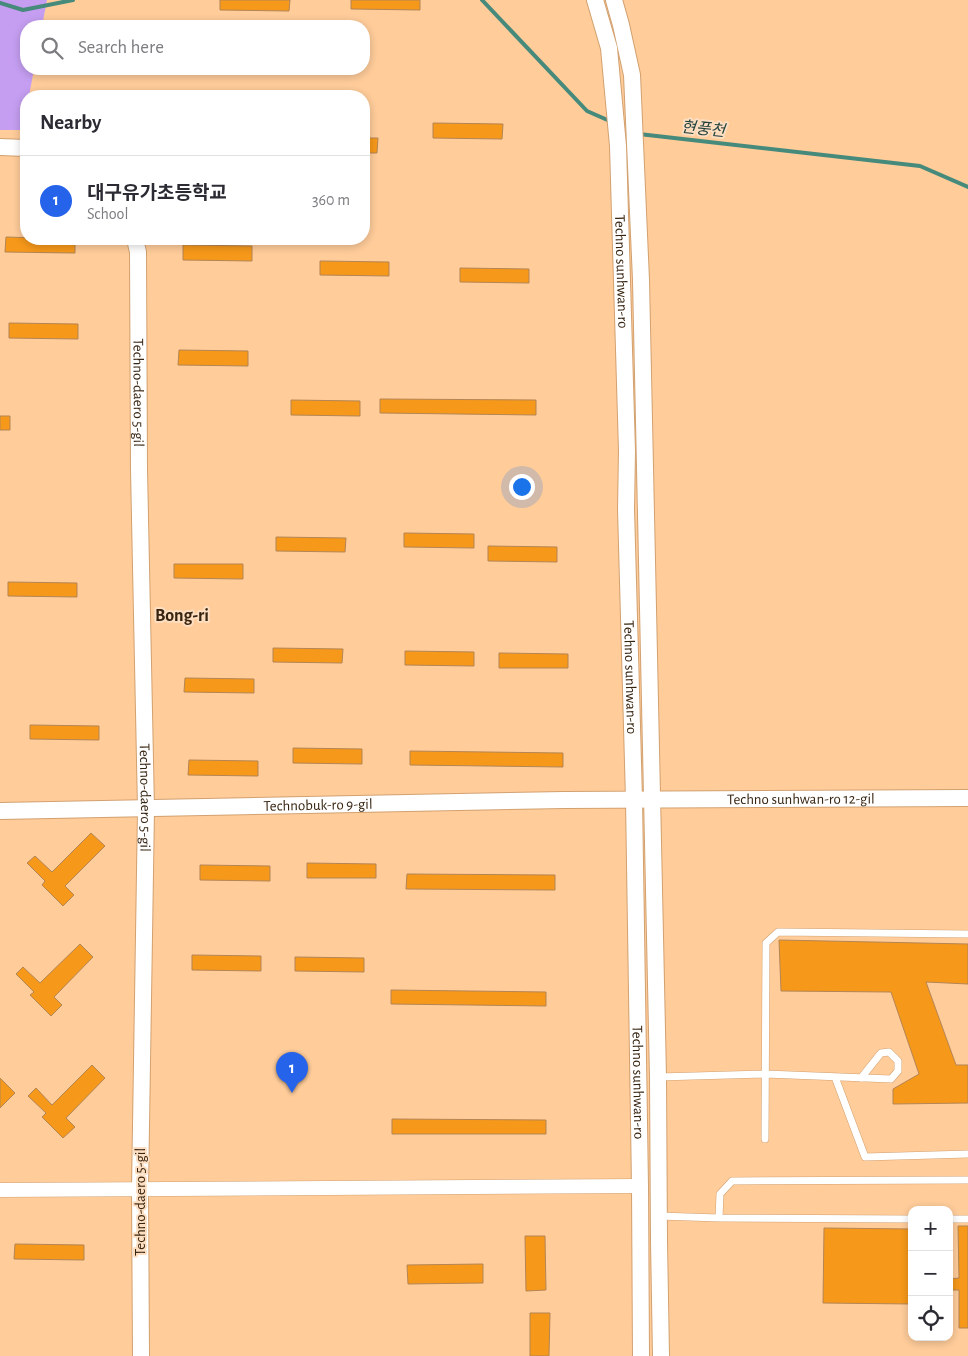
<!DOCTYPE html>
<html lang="en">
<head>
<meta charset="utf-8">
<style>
	:root { --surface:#fff; --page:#f7f7f7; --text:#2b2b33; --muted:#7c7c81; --line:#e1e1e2; --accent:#2563eb }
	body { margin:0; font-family:"Alegreya Sans","Noto Sans KR",sans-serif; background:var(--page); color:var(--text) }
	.controls { position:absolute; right:15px; bottom:15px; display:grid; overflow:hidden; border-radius:10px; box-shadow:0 2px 8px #0003 }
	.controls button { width:45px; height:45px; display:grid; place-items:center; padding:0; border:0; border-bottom:1px solid var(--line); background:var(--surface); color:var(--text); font:25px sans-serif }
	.you { position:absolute; left:521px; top:486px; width:18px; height:18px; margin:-12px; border:4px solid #fff; border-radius:50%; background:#1a73e8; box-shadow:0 0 0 8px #1a73e833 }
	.badge { display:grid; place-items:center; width:32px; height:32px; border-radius:50%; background:var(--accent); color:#fff; font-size:16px; font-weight:700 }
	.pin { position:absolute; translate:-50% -41px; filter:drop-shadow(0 1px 2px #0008) }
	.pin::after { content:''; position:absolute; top:26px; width:18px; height:15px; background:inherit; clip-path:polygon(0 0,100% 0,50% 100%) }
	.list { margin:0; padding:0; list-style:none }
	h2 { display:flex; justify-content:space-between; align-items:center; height:65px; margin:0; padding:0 20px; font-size:21px }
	h2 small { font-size:16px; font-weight:400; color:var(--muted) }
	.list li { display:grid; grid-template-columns:32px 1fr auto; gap:15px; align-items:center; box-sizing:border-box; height:90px; padding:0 20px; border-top:1px solid var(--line) }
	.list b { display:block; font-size:19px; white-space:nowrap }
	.list p { margin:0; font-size:16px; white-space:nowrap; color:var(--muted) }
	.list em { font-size:16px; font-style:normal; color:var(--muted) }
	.icon { flex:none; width:28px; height:28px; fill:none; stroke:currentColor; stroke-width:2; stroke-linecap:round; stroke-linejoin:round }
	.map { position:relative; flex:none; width:968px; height:1356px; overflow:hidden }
	.search { position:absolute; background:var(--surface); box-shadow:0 2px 8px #0003; left:20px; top:20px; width:350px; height:55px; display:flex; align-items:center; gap:12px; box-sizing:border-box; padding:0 18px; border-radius:20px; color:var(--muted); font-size:19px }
	.panel { position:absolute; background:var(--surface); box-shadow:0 2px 8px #0003; left:20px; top:90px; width:350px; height:155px; border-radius:20px }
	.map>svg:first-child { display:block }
	.green { fill:#c59ef1 }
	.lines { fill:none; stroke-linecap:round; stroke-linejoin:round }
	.stream { stroke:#468a7c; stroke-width:4 }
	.building { fill:#f6981a; stroke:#b48555 }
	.service-casing { stroke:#d2a170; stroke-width:8 }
	.minor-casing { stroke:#d2a170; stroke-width:15 }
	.tertiary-casing { stroke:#d2a170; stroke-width:18 }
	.service { stroke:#fff; stroke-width:7 }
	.minor { stroke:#fff; stroke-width:14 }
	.tertiary { stroke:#fff; stroke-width:16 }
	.labels { text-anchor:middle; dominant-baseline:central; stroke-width:4; stroke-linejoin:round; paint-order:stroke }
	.street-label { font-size:15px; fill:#372410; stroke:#fddec0 }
	.water-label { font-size:16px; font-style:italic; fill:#21413d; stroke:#fddec0 }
	.quarter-label { font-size:18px; font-weight:bold; fill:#372410; stroke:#fddec0 }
</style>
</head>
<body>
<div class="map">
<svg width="968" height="1356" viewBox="0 0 968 1356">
	<rect width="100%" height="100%" fill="#ffcc9a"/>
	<path class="green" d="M 0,0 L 47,0 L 42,26 L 26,26 L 26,69 L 34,69 L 29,96 L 26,96 L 26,108 L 22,130 L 0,130 Z"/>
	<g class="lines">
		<path class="stream" d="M 482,0 L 587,111 L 612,122
			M 0,3 L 23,10 L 73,0
			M 639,134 L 920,166 L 968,187"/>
	</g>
	<path class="building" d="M 220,0 L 290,0 L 289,11 L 220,10 Z
		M 351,0 L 420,0 L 420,10 L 351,9 Z
		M 433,123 L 503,124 L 502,139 L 433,138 Z
		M 364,138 L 378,138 L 377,153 L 364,153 Z
		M 6,237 L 75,239 L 75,253 L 5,252 Z
		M 183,245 L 252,246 L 252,261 L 183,260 Z
		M 320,261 L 389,262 L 389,276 L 320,275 Z
		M 460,268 L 529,269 L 529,283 L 460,282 Z
		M 9,323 L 78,324 L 78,339 L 9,338 Z
		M 179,350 L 248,351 L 248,366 L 178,365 Z
		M 380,399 L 536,400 L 536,415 L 380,413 Z
		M 291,400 L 360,401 L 360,416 L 291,415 Z
		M 0,416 L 10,416 L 10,430 L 0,430 Z
		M 404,533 L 474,534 L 474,548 L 404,547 Z
		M 276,537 L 346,538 L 345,552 L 276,551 Z
		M 488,546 L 557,547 L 557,562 L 488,561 Z
		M 174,564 L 243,564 L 243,579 L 174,578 Z
		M 8,582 L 77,583 L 77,597 L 8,596 Z
		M 273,648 L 343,649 L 342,663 L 273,662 Z
		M 405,651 L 474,652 L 474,666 L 405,665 Z
		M 499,653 L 568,654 L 568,668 L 499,668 Z
		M 185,678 L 254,679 L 254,693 L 184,692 Z
		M 30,725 L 99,726 L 99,740 L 30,739 Z
		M 293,748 L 362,749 L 362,764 L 293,763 Z
		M 410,751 L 563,753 L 563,767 L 410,765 Z
		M 189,760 L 258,761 L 258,776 L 188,775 Z
		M 91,833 L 105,846 L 65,886 L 74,895 L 63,906 L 42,885 L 45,881 L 27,863 L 35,856 L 52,872 Z
		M 307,863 L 376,864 L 376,878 L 307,878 Z
		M 200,865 L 270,866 L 270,881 L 200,880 Z
		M 407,874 L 555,875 L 555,890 L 406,889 Z
		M 779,940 L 968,944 L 968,984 L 926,982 L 956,1065 L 968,1065 L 968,1103 L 893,1104 L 893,1089 L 919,1074 L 891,992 L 781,991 Z
		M 80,944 L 93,957 L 54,997 L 62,1005 L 51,1016 L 30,995 L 34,992 L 16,974 L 23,967 L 40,983 Z
		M 192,955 L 261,956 L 261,971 L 192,970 Z
		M 295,957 L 364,958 L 364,972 L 295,971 Z
		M 391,990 L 546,992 L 546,1006 L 391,1004 Z
		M 92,1065 L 105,1078 L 66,1118 L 75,1127 L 63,1138 L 42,1117 L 46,1113 L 28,1096 L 36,1088 L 52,1105 Z
		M 0,1078 L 15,1093 L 0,1108 Z
		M 392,1119 L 546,1120 L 546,1134 L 392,1134 Z
		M 958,1226 L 968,1226 L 968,1328 L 959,1328 L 959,1290 L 949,1290 L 949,1279 L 959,1278 Z
		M 824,1228 L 912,1229 L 912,1304 L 823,1303 Z
		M 525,1236 L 545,1236 L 546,1290 L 526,1291 Z
		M 15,1244 L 84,1245 L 84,1260 L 14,1259 Z
		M 483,1264 L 483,1283 L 408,1284 L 407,1265 Z
		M 530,1313 L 550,1313 L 549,1356 L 530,1356 Z"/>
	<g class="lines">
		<defs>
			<path id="service" d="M 659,1077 L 766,1074 L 891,1079 L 898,1071 L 898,1061 L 889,1052 L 881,1053 L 861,1078
				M 835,1077 L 865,1157 L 968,1154
				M 765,1139 L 766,943 L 778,932 L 968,934
				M 659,1216 L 719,1218 L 912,1219
				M 719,1218 L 720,1194 L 732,1181 L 968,1180
				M 949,1219 L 968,1219"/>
			<path id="minor" d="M 0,1190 L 640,1186"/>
			<g id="tertiary">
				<path id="s1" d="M 595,0 L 609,48 L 618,146 L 627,451 L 626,509 L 634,799 L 640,1186 L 641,1356"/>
				<path d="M 614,0 L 621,25 L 632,75 L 641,280 L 658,1077 L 659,1241 L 661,1356"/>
				<path d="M 0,147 L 26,148"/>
				<path id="s2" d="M 135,239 L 138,252 L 139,469 L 146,809 L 140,1189 L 141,1356"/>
				<path id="s3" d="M 0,811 L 564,800 L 968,798"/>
			</g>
		</defs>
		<use href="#service" class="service-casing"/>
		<use href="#minor" class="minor-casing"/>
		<use href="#tertiary" class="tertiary-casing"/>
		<use href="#service" class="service"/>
		<use href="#minor" class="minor"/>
		<use href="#tertiary" class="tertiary"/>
	</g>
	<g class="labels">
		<g class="street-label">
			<text stroke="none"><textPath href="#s1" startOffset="274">Techno sunhwan-ro</textPath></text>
			<text stroke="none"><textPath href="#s2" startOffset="154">Techno-daero 5-gil</textPath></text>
			<text stroke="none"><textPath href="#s1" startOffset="680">Techno sunhwan-ro</textPath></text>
			<text stroke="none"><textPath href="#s2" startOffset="559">Techno-daero 5-gil</textPath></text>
			<text stroke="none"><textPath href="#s3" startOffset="801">Techno sunhwan-ro 12-gil</textPath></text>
			<text stroke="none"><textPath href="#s3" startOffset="318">Technobuk-ro 9-gil</textPath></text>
			<text stroke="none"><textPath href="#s1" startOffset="1085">Techno sunhwan-ro</textPath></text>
			<text transform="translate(140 1202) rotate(-90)">Techno-daero 5-gil</text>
		</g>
		<g class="water-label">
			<text transform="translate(703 129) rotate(6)">현풍천</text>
		</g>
		<g class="quarter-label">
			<text x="182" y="616">Bong-ri</text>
		</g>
	</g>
</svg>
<div class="controls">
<button>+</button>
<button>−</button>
<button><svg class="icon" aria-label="locate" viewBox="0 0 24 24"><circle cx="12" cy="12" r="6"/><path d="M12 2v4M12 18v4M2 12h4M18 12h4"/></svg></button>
</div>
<div class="you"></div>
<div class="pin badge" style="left:292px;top:1093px">1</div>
<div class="search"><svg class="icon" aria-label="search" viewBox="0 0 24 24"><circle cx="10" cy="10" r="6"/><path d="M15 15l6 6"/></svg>Search here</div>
<section class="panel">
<h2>Nearby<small></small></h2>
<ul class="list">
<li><span class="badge">1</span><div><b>대구유가초등학교</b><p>School</p></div><em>360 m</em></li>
</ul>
</section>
</div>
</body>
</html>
